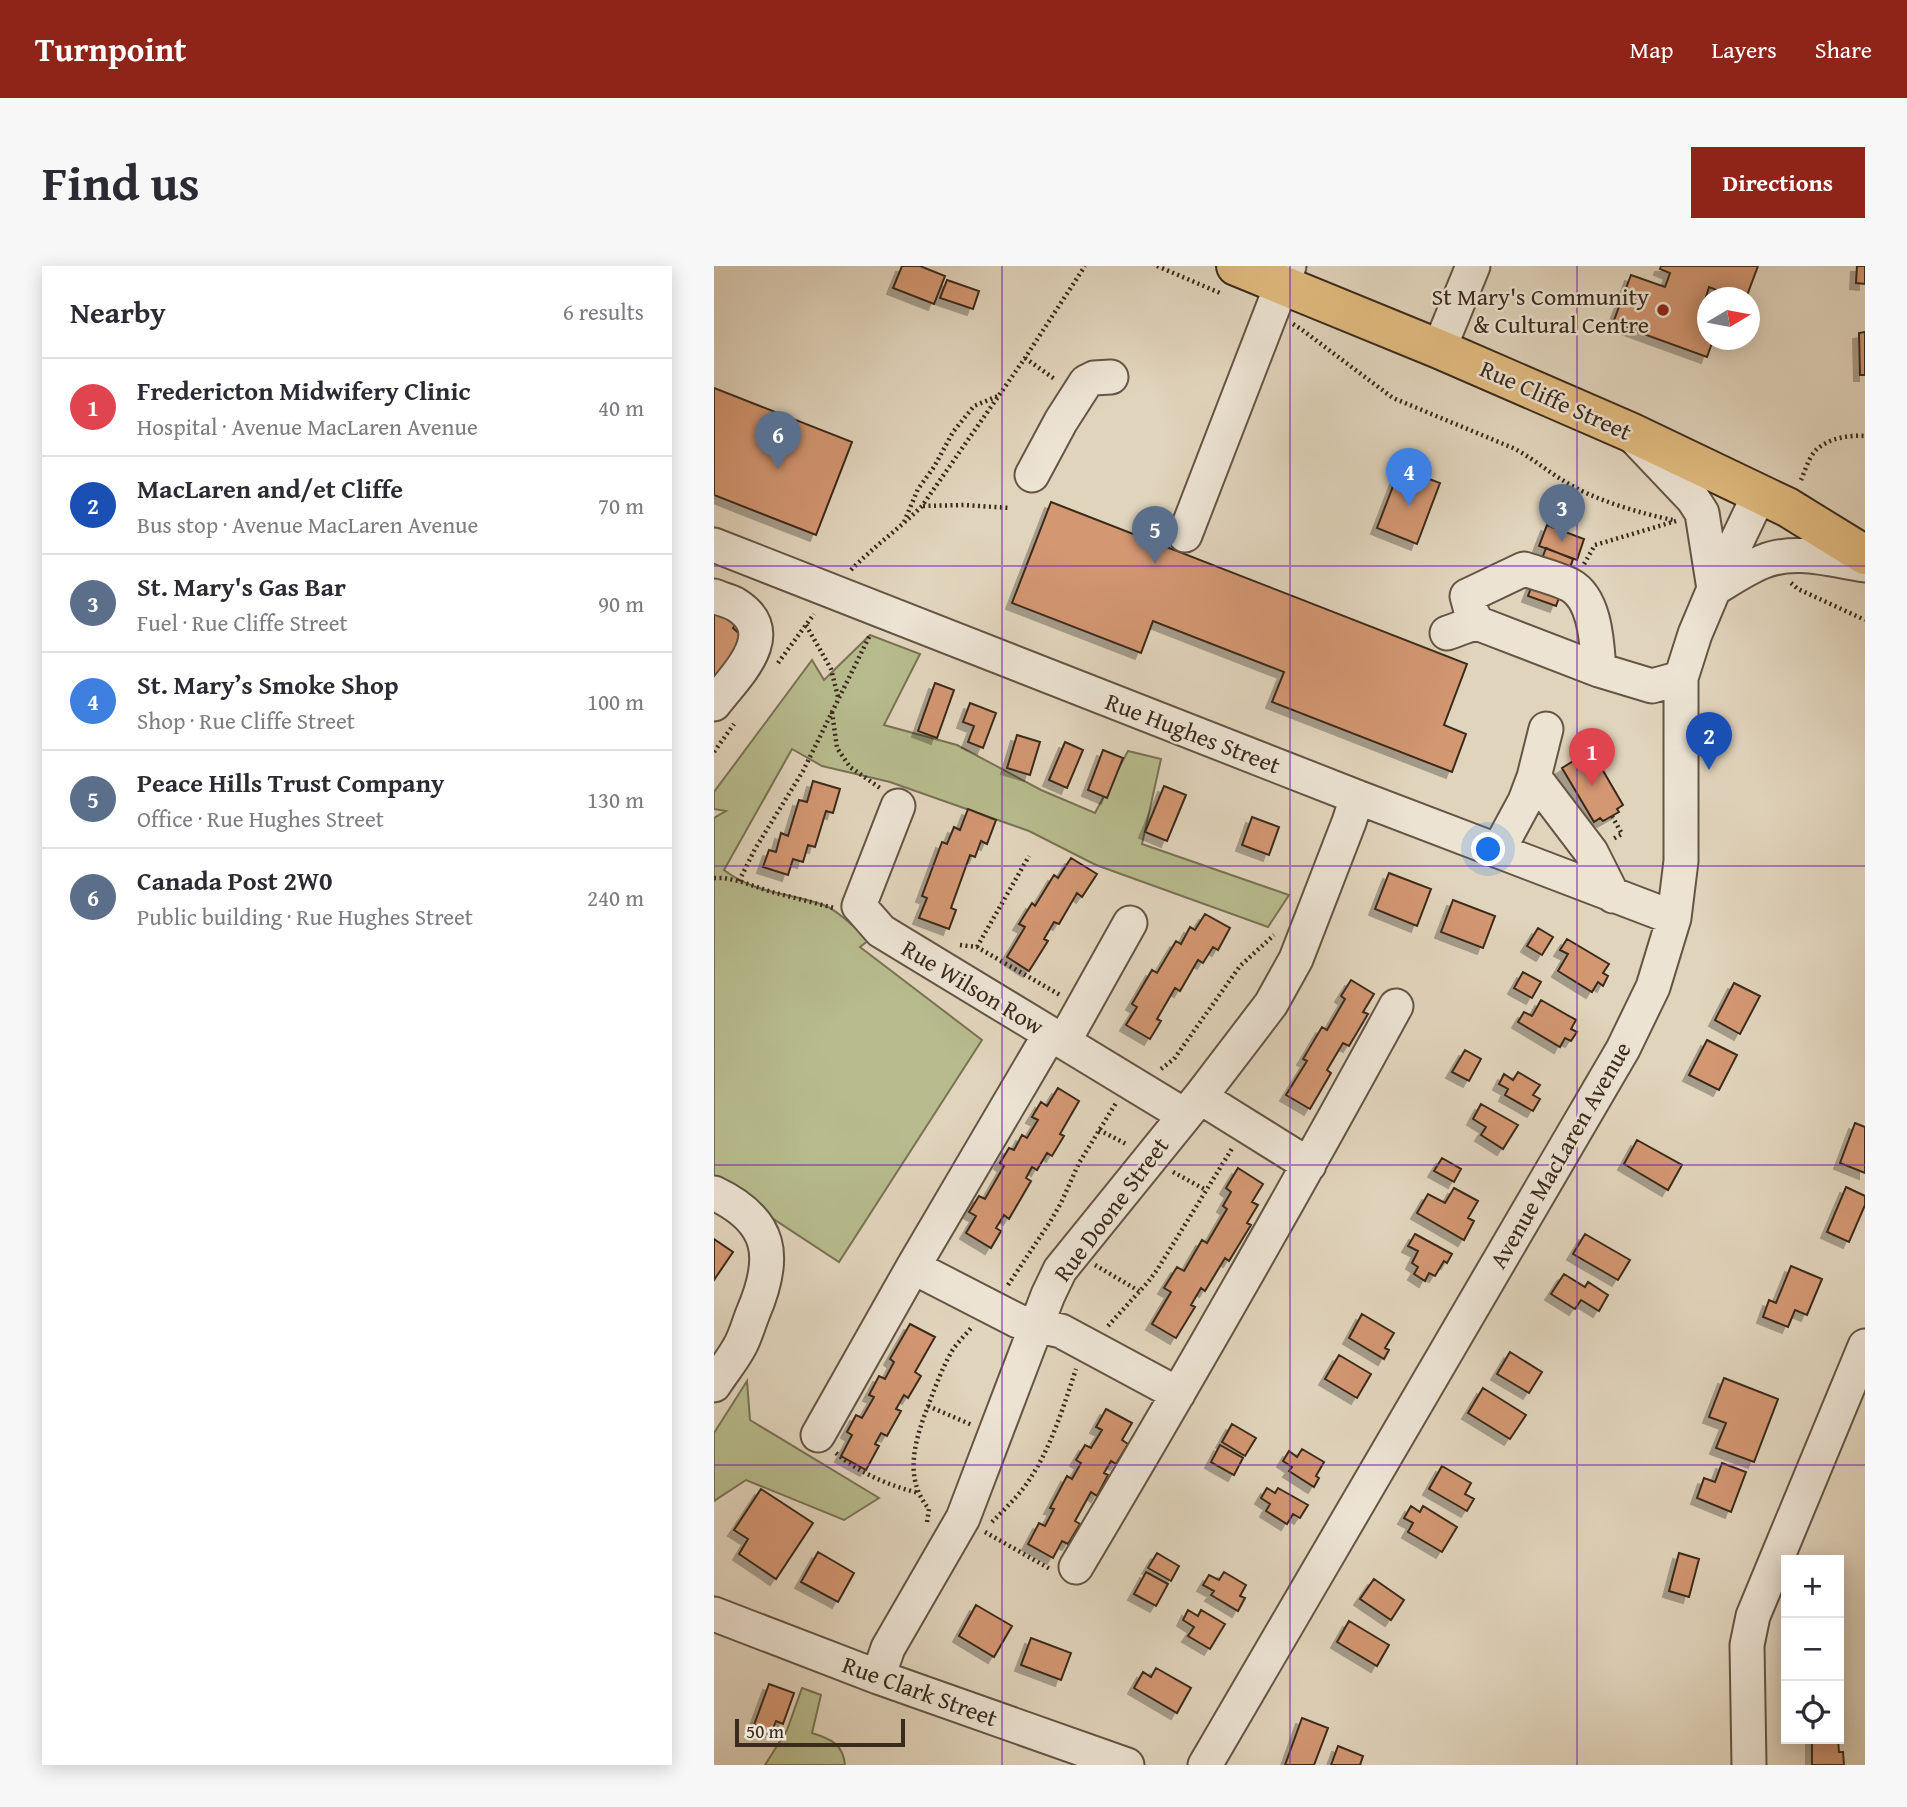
<!DOCTYPE html>
<html lang="en">
<head>
<meta charset="utf-8">
<style>
	:root { --surface:#fff; --page:#f7f7f7; --text:#2b2b33; --muted:#7c7c81; --line:#e1e1e2; --accent:#8f2418 }
	body { margin:0; font-family:"Gentium Book Plus",serif; background:var(--page); color:var(--text) }
	.controls { position:absolute; right:21px; bottom:21px; display:grid; overflow:hidden; border-radius:0px; box-shadow:0 4px 18px #0003 }
	.controls button { width:63px; height:63px; display:grid; place-items:center; padding:0; border:0; border-bottom:2px solid var(--line); background:var(--surface); color:var(--text); font:35px sans-serif }
	.compass { position:absolute; left:983px; top:21px; width:63px; height:63px; border-radius:50%; background:var(--surface); box-shadow:0 4px 18px #0003; rotate:80deg }
	.scale { position:absolute; left:21px; bottom:18px; width:170px; box-sizing:border-box; padding-left:7px; border:4px solid #3b2b1c; border-top:0; font-size:19px; line-height:24px; white-space:nowrap; color:#3b2b1c; -webkit-text-stroke:5px #ece3d3; paint-order:stroke }
	.you { position:absolute; left:775px; top:584px; width:24px; height:24px; margin:-18px; border:5px solid #fff; border-radius:50%; background:#1a73e8; box-shadow:0 0 0 10px #1a73e833 }
	.badge { display:grid; place-items:center; width:46px; height:46px; border-radius:50%; background:var(--accent); color:#fff; font-size:23px; font-weight:700 }
	.pin { position:absolute; translate:-50% -58px; filter:drop-shadow(0 2px 4px #0008) }
	.pin::after { content:''; position:absolute; top:37px; width:24px; height:21px; background:inherit; clip-path:polygon(0 0,100% 0,50% 100%) }
	.list { margin:0; padding:0; list-style:none }
	h2 { display:flex; justify-content:space-between; align-items:center; height:91px; margin:0; padding:0 28px; font-size:30px }
	h2 small { font-size:23px; font-weight:400; color:var(--muted) }
	.list li { display:grid; grid-template-columns:46px 1fr auto; gap:21px; align-items:center; box-sizing:border-box; height:98px; padding:0 28px; border-top:2px solid var(--line) }
	.list b { display:block; font-size:26px; white-space:nowrap }
	.list p { margin:0; font-size:23px; white-space:nowrap; color:var(--muted) }
	.list em { font-size:23px; font-style:normal; color:var(--muted) }
	.icon { flex:none; width:38px; height:38px; fill:none; stroke:currentColor; stroke-width:2; stroke-linecap:round; stroke-linejoin:round }
	.map { position:relative; flex:none; width:1151px; height:1499px; overflow:hidden; border-radius:0px }
	header { display:flex; align-items:center; gap:42px; box-sizing:border-box; height:98px; padding:0 35px; background:var(--accent); color:#fff }
	header strong { font-size:33px }
	nav { display:flex; gap:38px; margin-inline-start:auto; font-size:24px }
	.intro { display:flex; align-items:center; justify-content:space-between; box-sizing:border-box; height:168px; padding:0 42px }
	h1 { margin:0; font-size:49px }
	.button { padding:18px 32px; border-radius:0px; background:var(--accent); color:#fff; font-size:24px; font-weight:700 }
	main { display:flex; gap:42px; padding:0 42px }
	aside { flex:1; background:var(--surface); border-radius:0px; box-shadow:0 4px 18px #0003 }
	.map>svg:first-child { display:block }
	.green { fill:#b7bb8d; stroke:#797354; stroke-width:2 }
	.building { fill:#d39772; stroke:#3b2b1c; stroke-width:2; filter:url(#shadow) }
	.lines { fill:none; stroke-linecap:round; stroke-linejoin:round }
	.minor-casing { stroke:#645544; stroke-width:37 }
	.major-casing { stroke:#3b2b1c; stroke-width:42 }
	.path { stroke:#3b2b1c; stroke-width:4.5; stroke-dasharray:2 3.5; stroke-linecap:butt }
	.minor { stroke:#ece3d3; stroke-width:33 }
	.major { stroke:#e0ba7e; stroke-width:38 }
	.grid { fill:none; stroke:#7b2cbf; stroke-width:2; stroke-opacity:0.55 }
	.poi-dot { fill:#8f2418; stroke:#ece3d3; stroke-width:2.5 }
	.labels { text-anchor:middle; dominant-baseline:central; stroke-width:5; stroke-linejoin:round; paint-order:stroke }
	.poi-label { font-size:24px; fill:#3b2b1c; stroke:#ece3d3; text-anchor:end }
	.street-label { font-size:24px; fill:#3b2b1c; stroke:#ece3d3 }
</style>
</head>
<body>
<header>
<strong>Turnpoint</strong>
<nav><a>Map</a><a>Layers</a><a>Share</a></nav>
</header>
<div class="intro"><h1>Find us</h1><a class="button">Directions</a></div>
<main>
<aside>
<h2>Nearby<small>6 results</small></h2>
<ul class="list">
<li><span class="badge" style="background:#e0444e">1</span><div><b>Fredericton Midwifery Clinic</b><p>Hospital · Avenue MacLaren Avenue</p></div><em>40 m</em></li>
<li><span class="badge" style="background:#1a4fb4">2</span><div><b>MacLaren and/et Cliffe</b><p>Bus stop · Avenue MacLaren Avenue</p></div><em>70 m</em></li>
<li><span class="badge" style="background:#5c6f8a">3</span><div><b>St. Mary's Gas Bar</b><p>Fuel · Rue Cliffe Street</p></div><em>90 m</em></li>
<li><span class="badge" style="background:#3f7fe0">4</span><div><b>St. Mary’s Smoke Shop</b><p>Shop · Rue Cliffe Street</p></div><em>100 m</em></li>
<li><span class="badge" style="background:#5c6f8a">5</span><div><b>Peace Hills Trust Company</b><p>Office · Rue Hughes Street</p></div><em>130 m</em></li>
<li><span class="badge" style="background:#5c6f8a">6</span><div><b>Canada Post 2W0</b><p>Public building · Rue Hughes Street</p></div><em>240 m</em></li>
</ul>
</aside>
<div class="map">
<svg width="1151" height="1499" viewBox="0 0 1151 1499">
	<defs>
		<filter id="shadow"><feDropShadow dx="-6" dy="6" stdDeviation="0" flood-color="#0004"/></filter>
	</defs>
	<rect width="100%" height="100%" fill="#e1d4bc"/>
	<filter id="stains"><feTurbulence type="fractalNoise" baseFrequency=".00286" numOctaves="4"/><feColorMatrix values="0 0 0 0 .2 0 0 0 0 .09 0 0 0 0 .02 0 0 0 .5 -.17"/></filter>
	<radialGradient id="worn" r=".72"><stop offset=".6" stop-color="#630" stop-opacity="0"/><stop offset="1" stop-color="#630" stop-opacity=".3"/></radialGradient>
	<path class="green" d="M 156,369 L 206,388 L 170,459 L 243,479 L 327,524 L 381,547 L 414,485 L 447,493 L 428,578 L 575,629 L 554,661 L 382,599 L 315,565 L 176,516 L 108,500 L 78,483 L 10,604 C 43,629 75,626 112,640 C 126,646 143,664 155,674 L 146,681 L 268,774 L 125,996 L 0,914 L 0,552 L 12,545 L 0,543 L 0,526 L 98,394 L 110,414 Z
		M 33,1115 L 36,1154 L 165,1232 L 130,1254 L 32,1214 L 0,1235 L 0,1167 Z
		M 88,1422 L 107,1429 L 98,1467 C 117,1473 129,1478 131,1499 L 51,1499 L 73,1464 Z"/>
	<path class="building" d="M 188,0 L 206,0 L 231,10 L 220,38 L 179,22 Z
		M 947,0 L 1044,0 L 1032,32 L 1023,32 L 995,21 L 992,31 L 994,32 L 994,74 L 999,74 L 993,91 L 899,57 L 917,9 L 951,21 L 956,7 L 946,3 Z
		M 1143,0 L 1151,0 L 1151,18 L 1142,17 Z
		M 233,14 L 265,25 L 259,43 L 226,32 Z
		M 1151,66 L 1151,109 L 1146,109 L 1145,67 Z
		M 0,122 L 138,176 L 102,269 L 0,229 Z
		M 686,202 L 726,217 L 703,278 L 663,262 Z
		M 337,236 L 753,398 L 730,459 L 752,468 L 738,506 L 558,436 L 570,406 L 439,355 L 427,387 L 298,337 Z
		M 833,259 L 870,273 L 863,294 L 825,280 Z
		M 832,282 L 859,293 L 842,340 L 814,330 Z
		M 0,338 L 27,351 L 19,362 L 28,370 L 30,378 L 0,417 Z
		M 221,417 L 240,424 L 223,472 L 204,465 Z
		M 256,437 L 282,447 L 269,482 L 254,476 L 260,460 L 249,456 Z
		M 303,469 L 326,476 L 316,509 L 293,502 Z
		M 351,476 L 369,484 L 353,522 L 335,514 Z
		M 389,484 L 409,492 L 393,532 L 374,524 Z
		M 877,484 L 909,539 L 903,543 L 905,546 L 889,555 L 886,552 L 880,556 L 848,502 Z
		M 99,515 L 126,523 L 119,547 L 112,545 L 101,581 L 94,579 L 89,596 L 79,593 L 74,609 L 49,601 L 55,584 L 62,586 L 67,567 L 74,570 L 85,534 L 93,536 Z
		M 450,520 L 472,529 L 453,575 L 431,566 Z
		M 254,543 L 282,554 L 273,578 L 267,575 L 261,591 L 256,589 L 237,642 L 242,644 L 235,663 L 205,652 L 213,632 L 208,630 L 228,576 L 233,578 L 240,561 L 246,564 Z
		M 538,551 L 565,561 L 555,589 L 528,579 Z
		M 357,592 L 383,608 L 368,631 L 363,627 L 345,658 L 340,656 L 330,673 L 334,675 L 315,705 L 293,691 L 311,661 L 305,658 L 318,637 L 321,640 L 340,609 L 344,612 Z
		M 675,607 L 717,623 L 703,660 L 661,643 Z
		M 739,634 L 781,650 L 769,682 L 727,666 Z
		M 491,648 L 516,662 L 504,684 L 499,681 L 489,697 L 484,694 L 466,725 L 461,722 L 443,753 L 447,755 L 436,773 L 412,759 L 423,741 L 418,738 L 438,704 L 443,707 L 462,675 L 467,678 L 476,661 L 481,664 Z
		M 824,662 L 839,671 L 828,689 L 813,680 Z
		M 853,673 L 895,698 L 889,707 L 894,710 L 889,720 L 884,716 L 878,726 L 844,705 L 854,688 L 846,684 Z
		M 809,706 L 827,716 L 818,732 L 800,722 Z
		M 637,714 L 660,728 L 649,746 L 654,748 L 635,780 L 629,777 L 613,804 L 617,807 L 596,843 L 572,829 L 593,795 L 589,793 L 608,761 L 613,764 L 631,733 L 627,730 Z
		M 1020,717 L 1046,730 L 1026,768 L 1001,754 Z
		M 827,734 L 862,754 L 857,763 L 863,766 L 857,775 L 851,772 L 846,781 L 804,756 L 810,746 L 818,750 Z
		M 993,774 L 1023,789 L 1005,824 L 975,809 Z
		M 751,784 L 767,793 L 755,815 L 738,806 Z
		M 804,806 L 826,819 L 819,829 L 826,833 L 819,845 L 791,829 L 794,823 L 785,818 L 790,808 L 799,814 Z
		M 344,822 L 365,835 L 346,868 L 350,870 L 338,890 L 333,887 L 323,904 L 318,901 L 312,912 L 317,915 L 295,953 L 290,949 L 282,962 L 287,965 L 277,982 L 252,967 L 262,950 L 255,946 L 265,930 L 271,933 L 290,900 L 286,897 L 295,882 L 300,884 L 308,869 L 313,872 L 324,854 L 318,851 L 327,836 L 333,840 Z
		M 767,838 L 804,859 L 789,883 L 767,869 L 772,861 L 759,853 Z
		M 1141,857 L 1151,861 L 1151,907 L 1126,897 Z
		M 923,874 L 968,899 L 954,924 L 910,898 Z
		M 728,892 L 747,903 L 740,916 L 720,905 Z
		M 524,902 L 549,918 L 538,936 L 544,939 L 533,957 L 537,959 L 515,995 L 511,992 L 491,1025 L 487,1022 L 477,1039 L 481,1041 L 462,1072 L 438,1058 L 457,1026 L 450,1022 L 463,1001 L 470,1005 L 488,974 L 493,977 L 513,943 L 509,940 L 517,926 L 512,922 Z
		M 1132,921 L 1151,930 L 1151,939 L 1135,976 L 1113,966 Z
		M 740,922 L 764,935 L 754,952 L 760,955 L 750,974 L 703,947 L 714,928 L 731,937 Z
		M 701,968 L 738,988 L 733,997 L 730,995 L 721,1010 L 715,1007 L 711,1015 L 700,1008 L 704,1001 L 698,997 L 704,985 L 694,980 Z
		M 871,968 L 916,994 L 904,1014 L 859,988 Z
		M 0,973 L 19,986 L 0,1014 Z
		M 1077,1000 L 1108,1013 L 1093,1049 L 1081,1044 L 1074,1061 L 1049,1051 L 1055,1034 L 1062,1037 Z
		M 850,1008 L 871,1021 L 874,1016 L 894,1029 L 885,1045 L 867,1034 L 861,1043 L 837,1028 Z
		M 648,1048 L 680,1067 L 671,1082 L 675,1084 L 670,1093 L 635,1072 Z
		M 196,1058 L 221,1071 L 201,1106 L 207,1110 L 194,1132 L 190,1129 L 182,1143 L 187,1145 L 173,1170 L 167,1167 L 161,1178 L 165,1180 L 152,1204 L 127,1190 L 138,1169 L 133,1166 L 142,1149 L 148,1152 L 160,1131 L 155,1129 L 165,1110 L 171,1113 L 180,1096 L 176,1093 Z
		M 796,1086 L 828,1106 L 815,1127 L 783,1108 Z
		M 625,1089 L 657,1108 L 643,1132 L 611,1113 Z
		M 1010,1112 L 1064,1133 L 1040,1196 L 1002,1182 L 1012,1157 L 995,1151 Z
		M 769,1122 L 812,1149 L 796,1173 L 754,1147 Z
		M 392,1143 L 418,1157 L 408,1174 L 414,1178 L 402,1198 L 397,1195 L 390,1207 L 394,1209 L 383,1230 L 377,1226 L 361,1255 L 366,1258 L 354,1278 L 348,1275 L 339,1292 L 314,1278 L 325,1257 L 331,1260 L 340,1243 L 336,1242 L 353,1210 L 358,1213 L 367,1197 L 362,1194 L 371,1179 L 377,1182 L 388,1164 L 382,1161 Z
		M 518,1158 L 542,1172 L 531,1190 L 508,1176 Z
		M 506,1179 L 529,1192 L 520,1209 L 497,1196 Z
		M 588,1183 L 610,1196 L 602,1210 L 605,1212 L 600,1221 L 575,1205 L 578,1201 L 569,1195 L 575,1185 L 583,1191 Z
		M 1008,1197 L 1032,1206 L 1017,1246 L 983,1232 L 990,1212 L 1001,1216 Z
		M 728,1200 L 757,1217 L 751,1228 L 760,1233 L 753,1245 L 715,1223 Z
		M 553,1222 L 561,1227 L 564,1222 L 594,1239 L 586,1252 L 579,1248 L 573,1258 L 552,1245 L 556,1238 L 547,1232 Z
		M 47,1223 L 99,1257 L 62,1313 L 25,1288 L 34,1273 L 20,1264 Z
		M 697,1240 L 706,1246 L 709,1240 L 743,1261 L 728,1286 L 694,1266 L 699,1257 L 690,1252 Z
		M 104,1286 L 140,1307 L 124,1336 L 87,1316 Z
		M 443,1287 L 465,1300 L 457,1315 L 434,1302 Z
		M 965,1287 L 985,1293 L 975,1331 L 955,1325 Z
		M 432,1306 L 454,1318 L 442,1340 L 420,1328 Z
		M 510,1306 L 532,1319 L 526,1330 L 531,1332 L 524,1345 L 497,1329 L 500,1325 L 489,1319 L 495,1309 L 505,1314 Z
		M 660,1313 L 690,1334 L 677,1354 L 646,1333 Z
		M 262,1339 L 298,1360 L 280,1391 L 245,1370 Z
		M 474,1344 L 484,1350 L 487,1344 L 511,1358 L 496,1383 L 474,1370 L 480,1361 L 469,1354 Z
		M 635,1355 L 675,1379 L 663,1400 L 623,1376 Z
		M 317,1372 L 357,1387 L 347,1414 L 307,1399 Z
		M 442,1402 L 477,1422 L 463,1447 L 420,1422 L 429,1406 L 437,1411 Z
		M 55,1418 L 80,1427 L 69,1458 L 62,1455 L 58,1465 L 40,1459 Z
		M 588,1452 L 614,1462 L 600,1499 L 571,1499 Z
		M 1098,1473 L 1124,1473 L 1125,1486 L 1129,1486 L 1130,1499 L 1098,1499 Z
		M 624,1480 L 649,1490 L 646,1499 L 617,1499 Z"/>
	<g class="lines">
		<defs>
			<path id="minor" d="M 725,83 L 759,0
				M 922,173 L 979,233 L 988,247 L 1000,323 C 1015,314 1031,303 1048,296 C 1081,282 1117,294 1151,299
				M 318,209 L 347,155 L 372,116 L 380,112 L 397,111
				M 471,269 L 575,0
				M 0,279 L 643,531 L 960,652
				M 0,330 C 7,333 15,335 21,338 C 69,367 22,409 0,438
				M 763,357 L 885,404 L 938,420 L 967,412
				M 733,367 C 743,364 752,359 763,357 L 757,345 L 753,330 L 810,303 C 825,308 842,312 856,319 C 882,333 883,379 885,404
				M 820,511 L 877,586 L 899,630
				M 184,540 L 145,640 L 167,665 L 470,849
				M 784,585 L 811,535 L 820,511 L 832,463
				M 350,775 L 416,657
				M 486,831 L 595,899
				M 0,927 C 59,955 63,991 39,1047 C 35,1057 32,1068 27,1078 C 20,1092 9,1105 0,1119
				M 199,1001 L 304,1055 L 347,1065 L 464,1128
				M 104,1169 L 199,1001 L 336,768
				M 362,1301 C 472,1116 579,929 682,740
				M 0,1348 L 164,1411 L 413,1499
				M 164,1411 L 174,1382 L 249,1252 L 334,1029 L 346,1004 L 486,831 L 557,738 L 582,693 L 635,556 L 643,531
				M 491,1499 L 909,783 L 939,721 L 960,652 L 967,595 L 967,412 L 981,368 L 1000,323 L 1046,227
				M 1035,1499 L 1033,1379 L 1039,1350 L 1151,1080"/>
			<path id="major" d="M 522,0 L 725,83 L 916,166 L 1073,241 L 1151,289"/>
		</defs>
		<use href="#minor" class="minor-casing"/>
		<use href="#major" class="major-casing"/>
		<path class="path" d="M 443,0 L 506,27
			M 579,58 L 587,63 L 679,132 L 799,182 C 817,191 833,205 850,215 C 877,233 928,248 959,254
			M 311,92 L 342,114
			M 1087,214 C 1091,205 1095,191 1102,184 C 1115,172 1134,169 1151,170
			M 209,240 L 250,239 L 296,242
			M 190,256 L 204,223 L 220,201 L 239,166 L 260,140 L 284,130
			M 870,298 L 881,279 L 962,255
			M 137,304 C 159,281 185,263 208,240 L 311,92 L 371,0
			M 1077,317 L 1084,323 L 1151,354
			M 92,359 L 117,403 L 124,431
			M 64,397 L 100,348
			M 118,446 L 123,482 L 136,501 L 166,522
			M 0,486 L 20,458
			M 898,550 L 908,568 L 899,573
			M 0,612 L 10,612 L 25,615 L 58,626 L 120,642
			M 25,615 L 41,583 L 89,505 L 156,369
			M 246,679 L 263,681 L 346,729
			M 263,681 L 315,590
			M 447,803 L 460,793 L 526,700 L 560,669
			M 385,864 L 414,879
			M 459,906 L 492,924
			M 381,999 L 425,1025
			M 294,1019 L 336,956 L 347,937 L 365,897 L 402,837
			M 394,1060 L 434,1016 L 443,1004 L 519,881
			M 214,1140 L 258,1159
			M 122,1187 C 145,1207 176,1220 205,1227
			M 213,1256 L 215,1243 C 189,1212 201,1174 214,1140 C 221,1122 228,1102 238,1085 C 244,1076 252,1068 259,1060
			M 278,1256 C 288,1246 299,1235 308,1224 C 335,1189 348,1145 362,1103
			M 271,1266 L 336,1303"/>
		<use href="#minor" class="minor"/>
		<use href="#major" class="major"/>
	</g>
	<path class="grid" d="M 288,0 L 288,1499M 576,0 L 576,1499M 863,0 L 863,1499M 0,300 L 1151,300M 0,600 L 1151,600M 0,899 L 1151,899M 0,1199 L 1151,1199"/>
	<circle class="poi-dot" cx="949" cy="44" r="7"/>
	<g class="labels">
		<g class="poi-label">
			<text x="935" y="30">St Mary's Community<tspan x="935" dy="28">&amp; Cultural Centre</tspan></text>
		</g>
		<g class="street-label">
			<text transform="translate(842 134) rotate(24)">Rue Cliffe Street</text>
			<text transform="translate(479 467) rotate(21)">Rue Hughes Street</text>
			<text transform="translate(259 721) rotate(31)">Rue Wilson Row</text>
			<text transform="translate(846 889) rotate(-60)">Avenue MacLaren Avenue</text>
			<text transform="translate(397 943) rotate(-53)">Rue Doone Street</text>
			<text transform="translate(206 1425) rotate(20)">Rue Clark Street</text>
		</g>
	</g>
	<rect width="100%" height="100%" filter="url(#stains)"/>
	<rect width="100%" height="100%" fill="url(#worn)"/>
</svg>
<div class="controls">
<button>+</button>
<button>−</button>
<button><svg class="icon" aria-label="locate" viewBox="0 0 24 24"><circle cx="12" cy="12" r="6"/><path d="M12 2v4M12 18v4M2 12h4M18 12h4"/></svg></button>
</div>
<svg class="compass" viewBox="-18 -18 36 36"><path d="M0-13l5 13h-10z" fill="#e53935"/><path d="M0 13l5-13h-10z" fill="#7c7c81"/></svg>
<div class="scale">50 m</div>
<div class="you"></div>
<div class="pin badge" style="left:878px;top:520px;background:#e0444e">1</div>
<div class="pin badge" style="left:995px;top:504px;background:#1a4fb4">2</div>
<div class="pin badge" style="left:848px;top:276px;background:#5c6f8a">3</div>
<div class="pin badge" style="left:695px;top:240px;background:#3f7fe0">4</div>
<div class="pin badge" style="left:441px;top:298px;background:#5c6f8a">5</div>
<div class="pin badge" style="left:64px;top:203px;background:#5c6f8a">6</div>
</div>
</main>
</body>
</html>
